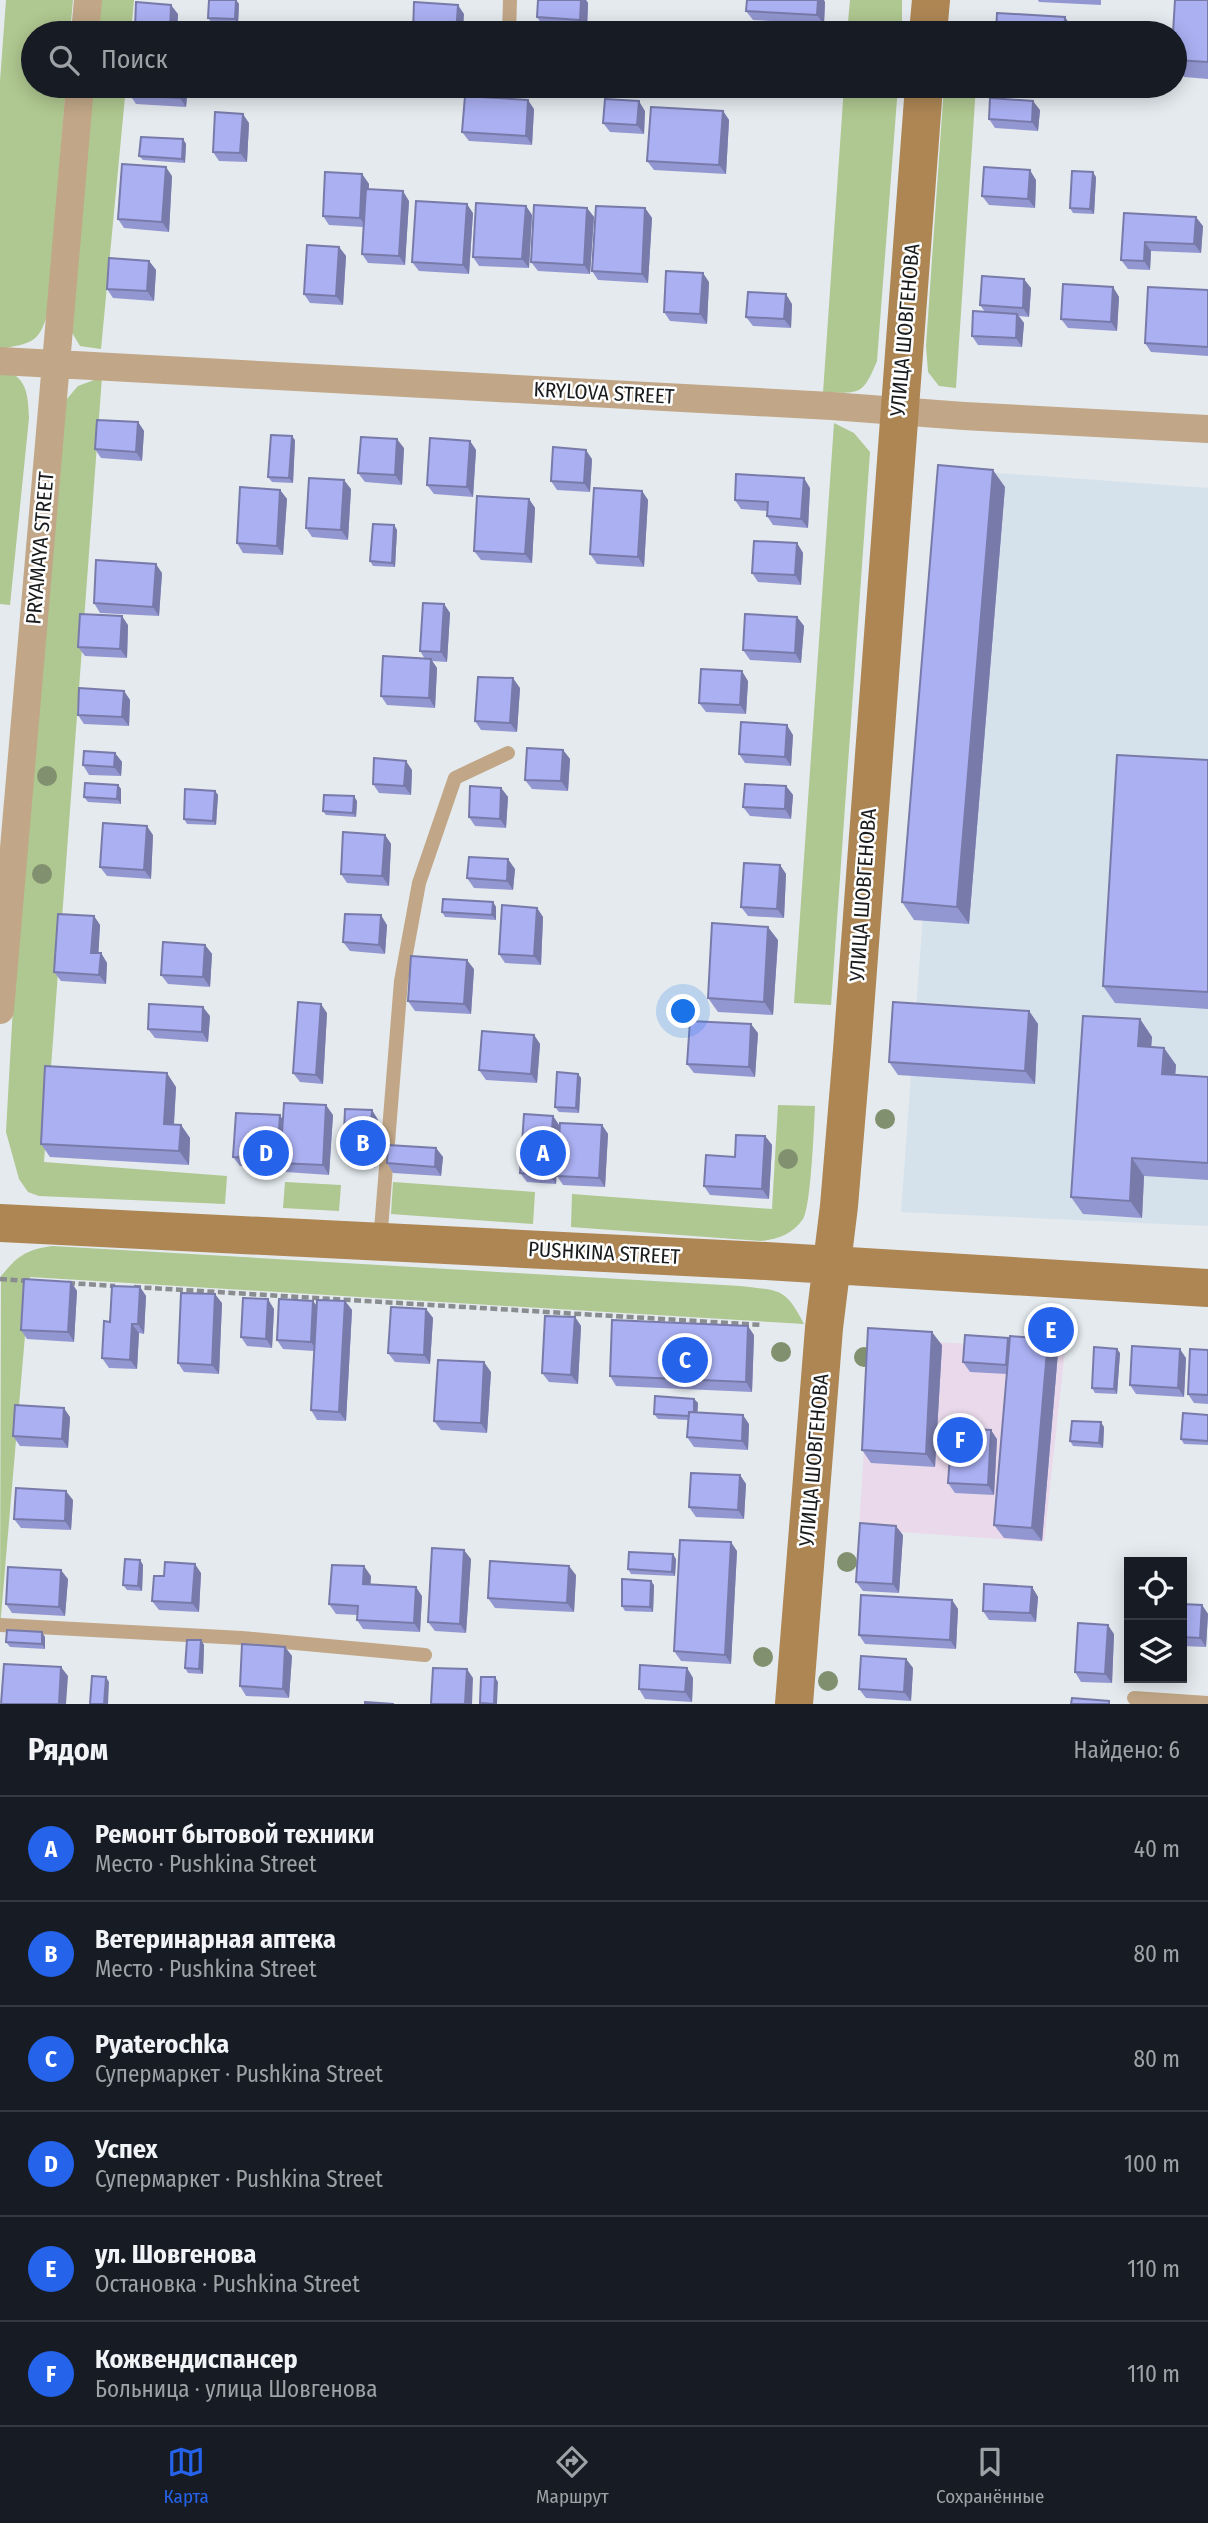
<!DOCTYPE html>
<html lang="ru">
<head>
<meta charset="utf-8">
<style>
	:root { --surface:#171b24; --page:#20242c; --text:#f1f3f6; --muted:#9ea1a6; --line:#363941; --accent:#2563eb }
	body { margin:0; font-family:"Fira Sans Condensed",sans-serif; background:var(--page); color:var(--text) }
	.controls { position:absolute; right:21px; bottom:21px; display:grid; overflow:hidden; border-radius:0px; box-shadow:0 4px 18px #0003 }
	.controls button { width:63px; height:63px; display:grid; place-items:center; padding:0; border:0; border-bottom:2px solid var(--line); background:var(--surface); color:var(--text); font:35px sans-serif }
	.you { position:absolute; left:684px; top:1012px; width:24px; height:24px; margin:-18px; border:5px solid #fff; border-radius:50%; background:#1a73e8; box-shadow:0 0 0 10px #1a73e833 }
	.badge { display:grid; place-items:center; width:46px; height:46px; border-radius:50%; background:var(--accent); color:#fff; font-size:23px; font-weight:700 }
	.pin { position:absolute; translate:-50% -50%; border:4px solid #fff; box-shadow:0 2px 7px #0006 }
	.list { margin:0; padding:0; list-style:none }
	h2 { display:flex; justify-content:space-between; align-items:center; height:91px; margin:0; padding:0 28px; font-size:30px }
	h2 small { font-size:23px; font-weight:400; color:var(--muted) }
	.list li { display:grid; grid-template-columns:46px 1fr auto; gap:21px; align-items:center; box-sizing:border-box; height:105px; padding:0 28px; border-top:2px solid var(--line) }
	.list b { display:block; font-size:26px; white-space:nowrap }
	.list p { margin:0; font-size:23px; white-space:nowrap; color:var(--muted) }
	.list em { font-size:23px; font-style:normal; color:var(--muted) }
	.icon { flex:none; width:38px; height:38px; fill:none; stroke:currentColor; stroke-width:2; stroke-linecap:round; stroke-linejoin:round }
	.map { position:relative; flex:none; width:1208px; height:1704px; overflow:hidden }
	.search { position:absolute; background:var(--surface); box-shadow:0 4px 18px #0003; left:21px; right:21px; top:21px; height:77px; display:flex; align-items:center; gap:18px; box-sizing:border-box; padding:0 24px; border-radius:38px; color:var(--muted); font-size:26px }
	.sheet { height:721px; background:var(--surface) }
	nav { display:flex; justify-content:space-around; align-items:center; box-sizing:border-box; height:98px; border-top:2px solid var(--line); background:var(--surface); font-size:19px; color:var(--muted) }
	nav a { display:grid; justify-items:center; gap:4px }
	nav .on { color:var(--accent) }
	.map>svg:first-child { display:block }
	.built { fill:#d5e1eb }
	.medical { fill:#e9d9eb }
	.green { fill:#afc790 }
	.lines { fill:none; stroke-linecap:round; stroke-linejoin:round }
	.path { stroke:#898d90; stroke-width:4.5; stroke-dasharray:7 3.5; stroke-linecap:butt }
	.service { stroke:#c1a787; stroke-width:14 }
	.minor { stroke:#c1a787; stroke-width:28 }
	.secondary { stroke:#ad8654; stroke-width:38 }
	.tree { fill:#81906e }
	.wall { fill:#9397d1 }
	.shaded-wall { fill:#787baa }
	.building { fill:#abb0f3; stroke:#787baa; stroke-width:2 }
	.labels { text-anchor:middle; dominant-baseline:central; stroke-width:5; stroke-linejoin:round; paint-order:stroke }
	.street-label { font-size:21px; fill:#191b1c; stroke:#fff }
</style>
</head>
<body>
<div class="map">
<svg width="1208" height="1704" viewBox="0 0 1208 1704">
	<rect width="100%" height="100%" fill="#e4eaee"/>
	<path class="built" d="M 956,470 L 1208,488 L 1208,1226 L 901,1212 Z"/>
	<path class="medical" d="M 871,1338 L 1065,1350 L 1044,1542 L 859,1529 Z"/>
	<path class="green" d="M 6,0 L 73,0 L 70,33 L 33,33 L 33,86 L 66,86 L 48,312 C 39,344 31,343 0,349 L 0,81 Z
		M 99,0 L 134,0 L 131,33 L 97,33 Z
		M 850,0 L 902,0 L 902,33 L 847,33 Z
		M 92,86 L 126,86 L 101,349 L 80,346 L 71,331 Z
		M 844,86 L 898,86 L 877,361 C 862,397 860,392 823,393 Z
		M 944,86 L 976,86 L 956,388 L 939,386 L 928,372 L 926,346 Z
		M 0,369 C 27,375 28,394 29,418 L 10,605 L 0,604 Z
		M 102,377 L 44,1162 L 227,1176 L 225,1204 L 39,1196 L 28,1192 L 19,1179 L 6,1132 L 13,1006 L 66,400 L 78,386 Z
		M 834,423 L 854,433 L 870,452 L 831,1005 L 794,1003 Z
		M 778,1105 L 815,1106 C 814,1126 811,1207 803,1219 C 793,1234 778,1239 761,1241 L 571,1227 L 572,1194 L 772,1209 Z
		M 285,1182 L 341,1185 L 339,1211 L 283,1208 Z
		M 393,1182 L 535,1192 L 533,1224 L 391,1214 Z
		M 52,1246 L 740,1286 C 780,1291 785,1287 804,1324 L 30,1277 L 0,1627 L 1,1276 C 18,1256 25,1250 52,1246 Z"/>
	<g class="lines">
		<path class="path" d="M 0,1279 L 28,1281
			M 68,1283 L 115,1286
			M 134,1287 L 762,1325"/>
		<path class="service" d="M 509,33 L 510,0
			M 380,1242 L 401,981 L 419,883 L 455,778 L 508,753
			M 0,1625 L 242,1638 L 425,1655
			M 1134,1698 L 1208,1703"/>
		<path class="minor" d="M 85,33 L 88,0
			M 0,361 L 831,406 L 964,416 L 1208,429
			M 0,1010 L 80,86"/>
		<path class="secondary" d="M 928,33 L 931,0
			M 0,1223 L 766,1261 L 1208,1288
			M 794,1704 L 824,1328 L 839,1206 L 852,1050 L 924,86"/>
	</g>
	<g class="tree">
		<circle cx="47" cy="776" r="10"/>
		<circle cx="42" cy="874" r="10"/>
		<circle cx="885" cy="1119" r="10"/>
		<circle cx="788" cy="1159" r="10"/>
		<circle cx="781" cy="1352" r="10"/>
		<circle cx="864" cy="1357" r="10"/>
		<circle cx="847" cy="1562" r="10"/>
		<circle cx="763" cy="1657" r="10"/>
		<circle cx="828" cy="1681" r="10"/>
	</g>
	<path class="wall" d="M 236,0 L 239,4 L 238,24 L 211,22 L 208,18 Z
		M 581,0 L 586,0 L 588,3 L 587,29 L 543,26 L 537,17 Z
		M 1038,0 L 1101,0 L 1101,5 L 1039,2 Z
		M 1208,0 L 1208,79 L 1184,77 L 1175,64 L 1175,33 Z
		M 825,2 L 824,24 L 753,20 L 746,11 Z
		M 178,14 L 177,33 L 138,33 L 135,29 Z
		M 188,86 L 186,107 L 136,104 L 130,95 Z
		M 512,86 L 533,86 L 533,92 L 515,91 Z
		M 534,109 L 532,145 L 469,141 L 462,132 Z
		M 1040,110 L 1038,131 L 995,128 L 989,119 Z
		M 645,111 L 644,134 L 610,132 L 603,123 Z
		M 723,111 L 729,120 L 726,174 L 654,170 L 647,161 Z
		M 249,123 L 247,162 L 219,161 L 213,152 Z
		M 183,139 L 186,144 L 185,163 L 143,160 L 139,156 Z
		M 362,174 L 369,184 L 369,189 L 409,201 L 405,265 L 368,263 L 362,254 L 363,227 L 329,225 L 323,216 Z
		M 172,176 L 169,232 L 124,228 L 118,219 Z
		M 1096,177 L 1094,214 L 1073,213 L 1070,208 Z
		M 1036,180 L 1035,208 L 989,205 L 982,196 Z
		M 526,206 L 532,215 L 529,268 L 479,266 L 473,257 Z
		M 587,208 L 594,217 L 590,274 L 538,271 L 531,262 Z
		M 645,208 L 652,218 L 648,283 L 598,280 L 592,271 Z
		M 473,213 L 469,274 L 419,271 L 412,262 Z
		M 1124,213 L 1203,226 L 1201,253 L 1151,251 L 1150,270 L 1128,269 L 1121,260 Z
		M 339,247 L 346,256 L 343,305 L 310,303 L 304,294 Z
		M 149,261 L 156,270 L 154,301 L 113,298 L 107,289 Z
		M 709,282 L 707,324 L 670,321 L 664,312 Z
		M 1113,287 L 1119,297 L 1117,331 L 1068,328 L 1061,319 Z
		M 1031,288 L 1029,317 L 1019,316 L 1024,323 L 1022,347 L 978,345 L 972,336 L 985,312 L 980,305 Z
		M 1208,290 L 1208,356 L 1151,352 L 1145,343 Z
		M 792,304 L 791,328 L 753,326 L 746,317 Z
		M 138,422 L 144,431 L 142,461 L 101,458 L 95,449 Z
		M 295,440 L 293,483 L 272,482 L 268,477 Z
		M 470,441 L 476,450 L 473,497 L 434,494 L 427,485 Z
		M 404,448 L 402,485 L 365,482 L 358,473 Z
		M 592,459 L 590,492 L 557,490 L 551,481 Z
		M 1005,487 L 969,924 L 914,920 L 902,902 Z
		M 810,488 L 808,528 L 773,525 L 767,516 L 767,511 L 741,509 L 735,500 Z
		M 351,489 L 348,540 L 312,537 L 306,528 Z
		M 280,490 L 287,499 L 283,555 L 243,553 L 237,543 Z
		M 642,491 L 648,500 L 644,567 L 597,564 L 590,554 Z
		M 529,499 L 535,508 L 532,563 L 481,560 L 474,551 Z
		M 394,525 L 397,530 L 395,567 L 373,566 L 370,561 Z
		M 797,543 L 803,553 L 801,585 L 758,582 L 752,573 Z
		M 162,573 L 159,616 L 100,613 L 94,603 Z
		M 444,604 L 450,613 L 447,662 L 432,661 L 437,668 L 435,708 L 387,705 L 381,696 L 425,659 L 420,651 Z
		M 797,617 L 804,626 L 801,663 L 750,660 L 743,650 Z
		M 128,625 L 127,658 L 85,656 L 78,647 Z
		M 748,681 L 746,714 L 706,712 L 699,703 Z
		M 520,688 L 517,732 L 481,730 L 475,721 Z
		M 124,691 L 130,700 L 129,726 L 84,724 L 78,715 Z
		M 793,735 L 791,766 L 745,763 L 739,754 Z
		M 563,750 L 570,759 L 568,791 L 532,789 L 525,780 Z
		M 115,753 L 122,762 L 121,776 L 89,775 L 83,765 Z
		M 1208,760 L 1208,1009 L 1115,1003 L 1103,986 Z
		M 412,770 L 411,795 L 379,793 L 373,784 Z
		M 118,785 L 121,789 L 121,804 L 88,802 L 84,797 Z
		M 786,786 L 793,795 L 791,819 L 750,816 L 743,807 Z
		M 501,788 L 508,797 L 506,828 L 475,826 L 469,817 Z
		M 215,791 L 218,795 L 216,825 L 187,824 L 184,819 Z
		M 357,801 L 356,817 L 326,815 L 323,811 Z
		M 153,835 L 151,879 L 107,876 L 100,867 Z
		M 385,835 L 391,844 L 389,886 L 347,883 L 341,874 Z
		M 780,865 L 786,874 L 784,918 L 748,916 L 741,907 Z
		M 515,869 L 513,890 L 474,888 L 467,878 Z
		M 493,902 L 496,907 L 496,920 L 445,917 L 442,912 Z
		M 537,908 L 543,917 L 541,965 L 505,963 L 499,954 Z
		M 94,916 L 100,925 L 98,953 L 101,953 L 107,963 L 106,984 L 61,981 L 54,972 Z
		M 387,925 L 385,954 L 350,951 L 343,942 Z
		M 778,940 L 773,1015 L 718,1012 L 708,998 Z
		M 205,945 L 212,954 L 210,987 L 168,984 L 161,975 Z
		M 474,969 L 471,1014 L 415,1011 L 408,1001 Z
		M 1029,1011 L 1038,1024 L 1035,1084 L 898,1075 L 889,1062 Z
		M 327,1013 L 323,1084 L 300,1082 L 293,1073 Z
		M 210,1016 L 208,1042 L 155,1038 L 148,1029 Z
		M 1140,1019 L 1152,1037 L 1151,1047 L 1164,1048 L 1176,1065 L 1175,1075 L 1208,1077 L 1208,1180 L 1144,1176 L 1142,1218 L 1083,1214 L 1071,1197 Z
		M 758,1033 L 755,1077 L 694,1073 L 687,1064 Z
		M 534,1035 L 540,1044 L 537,1083 L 486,1080 L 479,1070 Z
		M 578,1074 L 581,1078 L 579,1113 L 559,1112 L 555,1107 Z
		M 176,1087 L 174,1125 L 181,1125 L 190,1138 L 189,1165 L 50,1157 L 41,1144 Z
		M 372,1110 L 378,1120 L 375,1168 L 349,1166 L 343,1157 Z
		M 333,1115 L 329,1175 L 286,1172 L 284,1168 L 240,1166 L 233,1157 L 283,1119 Z
		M 553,1116 L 559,1125 L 556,1184 L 527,1182 L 520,1173 Z
		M 602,1125 L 608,1134 L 605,1187 L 563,1185 L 557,1176 Z
		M 765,1136 L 772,1145 L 769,1199 L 710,1195 L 704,1186 Z
		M 436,1148 L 443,1157 L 441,1176 L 393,1173 L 387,1163 Z
		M 71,1282 L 77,1291 L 74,1342 L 27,1339 L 21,1330 Z
		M 140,1287 L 146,1296 L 144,1334 L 139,1333 L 137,1369 L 109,1368 L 102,1358 L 110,1322 Z
		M 345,1301 L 352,1310 L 346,1421 L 317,1420 L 311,1410 L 314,1351 L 283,1349 L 277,1340 L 316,1305 Z
		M 222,1303 L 219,1374 L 184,1372 L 178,1363 Z
		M 274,1309 L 272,1348 L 247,1346 L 241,1337 Z
		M 426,1309 L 433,1318 L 430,1364 L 395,1362 L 388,1353 Z
		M 575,1317 L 581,1326 L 578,1384 L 549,1382 L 542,1373 Z
		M 1068,1320 L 1072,1325 L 1071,1336 L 1038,1335 L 1035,1330 Z
		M 754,1335 L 752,1392 L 616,1386 L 610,1376 Z
		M 1008,1338 L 1010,1341 L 1058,1352 L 1042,1541 L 1004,1538 L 994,1525 L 1007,1374 L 970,1372 L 963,1362 Z
		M 942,1345 L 935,1467 L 871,1463 L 862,1450 Z
		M 1208,1350 L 1208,1404 L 1194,1403 L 1188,1394 Z
		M 1120,1353 L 1117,1394 L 1095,1393 L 1092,1388 Z
		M 1186,1358 L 1184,1397 L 1136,1394 L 1130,1385 Z
		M 491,1372 L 487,1433 L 441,1430 L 434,1421 Z
		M 694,1399 L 698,1403 L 697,1412 L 749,1424 L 748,1450 L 694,1447 L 687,1437 L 688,1420 L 658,1419 L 654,1414 Z
		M 1208,1415 L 1208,1445 L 1184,1444 L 1181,1439 Z
		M 70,1417 L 68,1448 L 20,1446 L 13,1436 Z
		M 1104,1427 L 1103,1448 L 1073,1446 L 1070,1441 Z
		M 997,1439 L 994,1495 L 955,1493 L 948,1483 Z
		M 740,1475 L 746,1484 L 744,1519 L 696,1517 L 689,1507 Z
		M 73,1500 L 71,1530 L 21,1528 L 14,1519 Z
		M 903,1535 L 899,1593 L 863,1591 L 856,1582 Z
		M 737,1551 L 731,1664 L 681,1661 L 674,1651 Z
		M 471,1559 L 466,1633 L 435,1631 L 428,1622 Z
		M 676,1559 L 675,1576 L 631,1574 L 628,1569 Z
		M 140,1560 L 143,1565 L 142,1591 L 127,1590 L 123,1585 Z
		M 201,1573 L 199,1612 L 159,1610 L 152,1601 L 164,1576 Z
		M 576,1575 L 574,1612 L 495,1608 L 488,1598 Z
		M 371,1576 L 370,1584 L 422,1596 L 420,1632 L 363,1629 L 357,1620 L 357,1615 L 336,1614 L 329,1604 Z
		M 68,1579 L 65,1616 L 12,1613 L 6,1604 Z
		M 654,1585 L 653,1612 L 625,1611 L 622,1606 Z
		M 1032,1587 L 1038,1597 L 1036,1622 L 989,1620 L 983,1611 Z
		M 952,1600 L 958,1609 L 956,1649 L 865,1644 L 859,1635 Z
		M 1182,1604 L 1202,1605 L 1208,1614 L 1206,1647 L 1182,1646 Z
		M 1114,1634 L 1112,1683 L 1081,1682 L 1075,1672 Z
		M 45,1637 L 45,1649 L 10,1647 L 6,1642 Z
		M 201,1640 L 204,1645 L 203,1674 L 188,1673 L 185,1668 Z
		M 285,1647 L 292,1656 L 289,1698 L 246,1696 L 240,1686 Z
		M 906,1659 L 913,1668 L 911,1701 L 866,1698 L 859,1689 Z
		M 687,1668 L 693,1678 L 692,1702 L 645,1699 L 639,1689 Z"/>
	<path class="shaded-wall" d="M 236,0 L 239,4 L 238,24 L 235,19 Z
		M 581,0 L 586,0 L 588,3 L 587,29 L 580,20 Z
		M 818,0 L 824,0 L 825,2 L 824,24 L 817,15 Z
		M 171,5 L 178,14 L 177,33 L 172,33 L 170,31 Z
		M 458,5 L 464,14 L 463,33 L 456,33 Z
		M 1065,17 L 1071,26 L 1071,33 L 1064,33 Z
		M 181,86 L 188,86 L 186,107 L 180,98 Z
		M 528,100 L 534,109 L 532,145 L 526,136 Z
		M 639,101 L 645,111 L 644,134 L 637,125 Z
		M 1033,101 L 1040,110 L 1038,131 L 1032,122 Z
		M 723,111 L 729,120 L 726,174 L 719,165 Z
		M 243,114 L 249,123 L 247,162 L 240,153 Z
		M 183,139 L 186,144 L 185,163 L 182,159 Z
		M 166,167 L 172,176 L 169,232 L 162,222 Z
		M 1030,170 L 1036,180 L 1035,208 L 1028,199 Z
		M 1093,172 L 1096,177 L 1094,214 L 1090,209 Z
		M 362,174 L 369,184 L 366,227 L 360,218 Z
		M 403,191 L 409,201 L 405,265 L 399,256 Z
		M 467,204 L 473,213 L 469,274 L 463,265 Z
		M 526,206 L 532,215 L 529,268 L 522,259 Z
		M 587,208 L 594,217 L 590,274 L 584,265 Z
		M 645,208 L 652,218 L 648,283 L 642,274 Z
		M 1196,217 L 1203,226 L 1201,253 L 1194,244 Z
		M 1145,242 L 1151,251 L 1150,270 L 1144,261 Z
		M 339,247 L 346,256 L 343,305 L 336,296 Z
		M 149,261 L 156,270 L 154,301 L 147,291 Z
		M 703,273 L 709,282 L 707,324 L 700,314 Z
		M 1024,279 L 1031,288 L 1029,317 L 1023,308 Z
		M 1113,287 L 1119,297 L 1117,331 L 1111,322 Z
		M 786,294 L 792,304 L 791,328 L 784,319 Z
		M 1017,314 L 1024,323 L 1022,347 L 1016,338 Z
		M 138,422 L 144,431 L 142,461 L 136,452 Z
		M 292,436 L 295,440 L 293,483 L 289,478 Z
		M 397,439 L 404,448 L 402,485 L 395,475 Z
		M 470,441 L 476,450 L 473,497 L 467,487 Z
		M 586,450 L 592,459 L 590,492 L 584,483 Z
		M 993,470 L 1005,487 L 969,924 L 957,907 Z
		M 804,478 L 810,488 L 808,528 L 801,519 Z
		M 344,480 L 351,489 L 348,540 L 341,530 Z
		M 280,490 L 287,499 L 283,555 L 277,546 Z
		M 642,491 L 648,500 L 644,567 L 638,557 Z
		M 529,499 L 535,508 L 532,563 L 525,554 Z
		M 394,525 L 397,530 L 395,567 L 392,563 Z
		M 797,543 L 803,553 L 801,585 L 795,575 Z
		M 156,564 L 162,573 L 159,616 L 153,607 Z
		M 444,604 L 450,613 L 447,662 L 441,652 Z
		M 122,616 L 128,625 L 127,658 L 120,649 Z
		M 797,617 L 804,626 L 801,663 L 795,653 Z
		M 431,659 L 437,668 L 435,708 L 429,698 Z
		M 742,671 L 748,681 L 746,714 L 740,705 Z
		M 513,678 L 520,688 L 517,732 L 510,723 Z
		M 124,691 L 130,700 L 129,726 L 122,717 Z
		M 787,725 L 793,735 L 791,766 L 785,757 Z
		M 563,750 L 570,759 L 568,791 L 561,781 Z
		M 115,753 L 122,762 L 121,776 L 114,767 Z
		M 406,761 L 412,770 L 411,795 L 404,786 Z
		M 118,785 L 121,789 L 121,804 L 117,799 Z
		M 786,786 L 793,795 L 791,819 L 785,809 Z
		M 501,788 L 508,797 L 506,828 L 500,819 Z
		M 215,791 L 218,795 L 216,825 L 213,821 Z
		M 354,796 L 357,801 L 356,817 L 353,813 Z
		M 147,826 L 153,835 L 151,879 L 144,870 Z
		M 385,835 L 391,844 L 389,886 L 382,876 Z
		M 508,859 L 515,869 L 513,890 L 507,881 Z
		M 780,865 L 786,874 L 784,918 L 777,909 Z
		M 493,902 L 496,907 L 496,920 L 492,915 Z
		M 537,908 L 543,917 L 541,965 L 534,956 Z
		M 381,915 L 387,925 L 385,954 L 379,945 Z
		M 94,916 L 100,925 L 98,962 L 91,953 Z
		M 768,927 L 778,940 L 773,1015 L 764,1002 Z
		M 205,945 L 212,954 L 210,987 L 203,977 Z
		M 101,953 L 107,963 L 106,984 L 99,975 Z
		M 467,960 L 474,969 L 471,1014 L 464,1004 Z
		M 321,1004 L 327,1013 L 323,1084 L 316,1075 Z
		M 203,1007 L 210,1016 L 208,1042 L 202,1032 Z
		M 1029,1011 L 1038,1024 L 1035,1084 L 1025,1071 Z
		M 1140,1019 L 1152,1037 L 1150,1063 L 1138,1046 Z
		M 751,1024 L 758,1033 L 755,1077 L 749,1067 Z
		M 534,1035 L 540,1044 L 537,1083 L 531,1074 Z
		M 1164,1048 L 1176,1065 L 1174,1092 L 1162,1074 Z
		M 167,1073 L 176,1087 L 173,1137 L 164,1124 Z
		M 578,1074 L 581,1078 L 579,1113 L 576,1108 Z
		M 326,1105 L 333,1115 L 329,1175 L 323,1165 Z
		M 372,1110 L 378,1120 L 375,1168 L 369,1158 Z
		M 280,1115 L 286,1125 L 280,1163 L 284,1169 L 277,1159 Z
		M 553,1116 L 559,1125 L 556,1184 L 549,1175 Z
		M 181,1125 L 190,1138 L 189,1165 L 179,1151 Z
		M 602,1125 L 608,1134 L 605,1187 L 599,1178 Z
		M 765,1136 L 772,1145 L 769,1199 L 762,1189 Z
		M 436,1148 L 443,1157 L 441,1176 L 435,1167 Z
		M 1132,1158 L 1144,1176 L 1142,1218 L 1130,1201 Z
		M 71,1282 L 77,1291 L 74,1342 L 68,1332 Z
		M 140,1287 L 146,1296 L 144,1334 L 138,1324 Z
		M 215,1294 L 222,1303 L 219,1374 L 212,1365 Z
		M 268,1299 L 274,1309 L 272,1348 L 266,1339 Z
		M 313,1301 L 320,1310 L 317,1351 L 311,1342 Z
		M 345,1301 L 352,1310 L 346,1421 L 339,1412 Z
		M 426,1309 L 433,1318 L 430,1364 L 424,1355 Z
		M 575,1317 L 581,1326 L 578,1384 L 571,1375 Z
		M 1068,1320 L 1072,1325 L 1071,1336 L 1068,1332 Z
		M 132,1324 L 139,1333 L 137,1369 L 130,1360 Z
		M 748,1326 L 754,1335 L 752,1392 L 746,1382 Z
		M 932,1332 L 942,1345 L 935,1467 L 926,1454 Z
		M 1008,1338 L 1014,1347 L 1012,1374 L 1006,1365 Z
		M 1048,1339 L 1058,1352 L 1042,1541 L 1032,1528 Z
		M 1117,1349 L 1120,1353 L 1117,1394 L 1114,1389 Z
		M 1180,1349 L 1186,1358 L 1184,1397 L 1178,1388 Z
		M 484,1362 L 491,1372 L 487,1433 L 481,1423 Z
		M 694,1399 L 698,1403 L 697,1421 L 693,1416 Z
		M 64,1408 L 70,1417 L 68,1448 L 62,1439 Z
		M 743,1415 L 749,1424 L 748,1450 L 742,1441 Z
		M 1101,1422 L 1104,1427 L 1103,1448 L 1099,1443 Z
		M 991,1430 L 997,1439 L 994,1495 L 988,1485 Z
		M 740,1475 L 746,1484 L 744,1519 L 738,1510 Z
		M 66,1491 L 73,1500 L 71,1530 L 65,1521 Z
		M 896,1526 L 903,1535 L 899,1593 L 893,1584 Z
		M 731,1542 L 737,1551 L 731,1664 L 725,1655 Z
		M 464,1550 L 471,1559 L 466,1633 L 460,1624 Z
		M 673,1554 L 676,1559 L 675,1576 L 672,1572 Z
		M 140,1560 L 143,1565 L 142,1591 L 138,1586 Z
		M 195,1564 L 201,1573 L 199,1612 L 192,1603 Z
		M 364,1566 L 371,1576 L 370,1593 L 363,1584 Z
		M 569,1566 L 576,1575 L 574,1612 L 567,1603 Z
		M 61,1570 L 68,1579 L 65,1616 L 59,1607 Z
		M 651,1581 L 654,1585 L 653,1612 L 650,1607 Z
		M 416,1587 L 422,1596 L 420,1632 L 414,1623 Z
		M 1032,1587 L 1038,1597 L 1036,1622 L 1030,1613 Z
		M 952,1600 L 958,1609 L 956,1649 L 950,1640 Z
		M 1202,1605 L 1208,1614 L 1206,1647 L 1200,1638 Z
		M 1108,1625 L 1114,1634 L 1112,1683 L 1105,1674 Z
		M 42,1632 L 45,1637 L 45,1649 L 42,1644 Z
		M 201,1640 L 204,1645 L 203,1674 L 199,1669 Z
		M 285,1647 L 292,1656 L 289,1698 L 283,1689 Z
		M 906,1659 L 913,1668 L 911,1701 L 904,1692 Z
		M 61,1667 L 68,1676 L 66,1704 L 59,1704 Z
		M 687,1668 L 693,1678 L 692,1702 L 685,1692 Z
		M 467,1669 L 473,1678 L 472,1704 L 465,1704 Z
		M 106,1677 L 109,1682 L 108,1704 L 104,1704 Z
		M 495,1677 L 498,1682 L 497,1704 L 494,1704 Z"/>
	<path class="building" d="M 209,0 L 236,0 L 235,19 L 208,18 Z
		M 538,0 L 581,0 L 580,20 L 537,17 Z
		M 747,0 L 818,0 L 817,15 L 746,11 Z
		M 1175,0 L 1208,0 L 1208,62 L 1175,60 L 1175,33 L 1173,33 Z
		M 136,2 L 171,5 L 170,31 L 135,29 Z
		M 414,2 L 458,5 L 456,33 L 413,33 Z
		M 997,13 L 1065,17 L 1064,33 L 996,33 Z
		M 130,86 L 181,86 L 180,98 L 130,95 Z
		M 465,96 L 528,100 L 526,136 L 462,132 Z
		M 990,98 L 1033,101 L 1032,122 L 989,119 Z
		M 605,99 L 639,101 L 637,125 L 603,123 Z
		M 651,107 L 723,111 L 719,165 L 647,161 Z
		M 215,112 L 243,114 L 240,153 L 213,152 Z
		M 141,137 L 183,139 L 182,159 L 139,156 Z
		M 122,164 L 166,167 L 162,222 L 118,219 Z
		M 984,167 L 1030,170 L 1028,199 L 982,196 Z
		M 1072,171 L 1093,172 L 1090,209 L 1070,208 Z
		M 325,172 L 362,174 L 360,218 L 323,216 Z
		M 366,189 L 403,191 L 399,256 L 362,254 Z
		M 416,201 L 467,204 L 463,265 L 412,262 Z
		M 476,203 L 526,206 L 522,259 L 473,257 Z
		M 534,205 L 587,208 L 584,265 L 531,262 Z
		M 596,206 L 645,208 L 642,274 L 592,271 Z
		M 1124,213 L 1196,217 L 1194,244 L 1145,242 L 1144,261 L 1121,260 Z
		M 307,245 L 339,247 L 336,296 L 304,294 Z
		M 109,258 L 149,261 L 147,291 L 107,289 Z
		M 666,271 L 703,273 L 700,314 L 664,312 Z
		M 982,276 L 1024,279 L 1023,308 L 980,305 Z
		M 1063,284 L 1113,287 L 1111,322 L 1061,319 Z
		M 1148,287 L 1208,290 L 1208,347 L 1145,343 Z
		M 748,292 L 786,294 L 784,319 L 746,317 Z
		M 973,311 L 1017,314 L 1016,338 L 972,336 Z
		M 97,420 L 138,422 L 136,452 L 95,449 Z
		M 271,435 L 292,436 L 289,478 L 268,477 Z
		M 361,437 L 397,439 L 395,475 L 358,473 Z
		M 430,438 L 470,441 L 467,487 L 427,485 Z
		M 553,447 L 586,450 L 584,483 L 551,481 Z
		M 938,465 L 993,470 L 957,907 L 902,902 Z
		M 736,474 L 804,478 L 801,519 L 767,516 L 768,502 L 735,500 Z
		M 309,478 L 344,480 L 341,530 L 306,528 Z
		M 240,487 L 280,490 L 277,546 L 237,543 Z
		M 594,488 L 642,491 L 638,557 L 590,554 Z
		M 477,496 L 529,499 L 525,554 L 474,551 Z
		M 373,524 L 394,525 L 392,563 L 370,561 Z
		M 754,541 L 797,543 L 795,575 L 752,573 Z
		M 96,560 L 156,564 L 153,607 L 94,603 Z
		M 423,603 L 444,604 L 441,652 L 420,651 Z
		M 80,614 L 122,616 L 120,649 L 78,647 Z
		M 745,614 L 797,617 L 795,653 L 743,650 Z
		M 383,656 L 431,659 L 429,698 L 381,696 Z
		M 701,669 L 742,671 L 740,705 L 699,703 Z
		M 478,677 L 513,678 L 510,723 L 475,721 Z
		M 79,688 L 124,691 L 122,717 L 78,715 Z
		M 741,722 L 787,725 L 785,757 L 739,754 Z
		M 527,748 L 563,750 L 561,781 L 525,780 Z
		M 84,751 L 115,753 L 114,767 L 83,765 Z
		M 1117,755 L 1208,760 L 1208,992 L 1103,986 Z
		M 374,758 L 406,761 L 404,786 L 373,784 Z
		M 85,783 L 118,785 L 117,799 L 84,797 Z
		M 745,784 L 786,786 L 785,809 L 743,807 Z
		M 470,786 L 501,788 L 500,819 L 469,817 Z
		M 185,789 L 215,791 L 213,821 L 184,819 Z
		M 324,795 L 354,796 L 353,813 L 323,811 Z
		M 103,823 L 147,826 L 144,870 L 100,867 Z
		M 343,832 L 385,835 L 382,876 L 341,874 Z
		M 469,857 L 508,859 L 507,881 L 467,878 Z
		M 744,863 L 780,865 L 777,909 L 741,907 Z
		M 443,899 L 493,902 L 492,915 L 442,912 Z
		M 502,905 L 537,908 L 534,956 L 499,954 Z
		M 58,914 L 94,916 L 91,953 L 101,953 L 99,975 L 54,972 Z
		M 345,914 L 381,915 L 379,945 L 343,942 Z
		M 712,923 L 768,927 L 764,1002 L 708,998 Z
		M 163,942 L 205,945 L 203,977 L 161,975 Z
		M 411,956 L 467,960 L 464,1004 L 408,1001 Z
		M 298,1002 L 321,1004 L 316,1075 L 293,1073 Z
		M 893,1002 L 1029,1011 L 1025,1071 L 889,1062 Z
		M 149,1004 L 203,1007 L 202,1032 L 148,1029 Z
		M 1083,1016 L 1140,1019 L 1138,1046 L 1164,1048 L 1162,1074 L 1208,1077 L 1208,1163 L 1132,1158 L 1130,1201 L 1071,1197 Z
		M 690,1021 L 751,1024 L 749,1067 L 687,1064 Z
		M 482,1031 L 534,1035 L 531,1074 L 479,1070 Z
		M 45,1066 L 167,1073 L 164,1124 L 181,1125 L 179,1151 L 41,1144 Z
		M 557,1072 L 578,1074 L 576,1108 L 555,1107 Z
		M 284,1103 L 326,1105 L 323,1165 L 280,1163 Z
		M 345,1109 L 372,1110 L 369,1158 L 343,1157 Z
		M 236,1113 L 280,1115 L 277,1159 L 233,1157 Z
		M 524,1114 L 553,1116 L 549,1175 L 520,1173 Z
		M 560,1123 L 602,1125 L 599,1178 L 557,1176 Z
		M 736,1135 L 765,1136 L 762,1189 L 704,1186 L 706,1155 L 735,1157 Z
		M 388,1145 L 436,1148 L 435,1167 L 387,1163 Z
		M 24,1279 L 71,1282 L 68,1332 L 21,1330 Z
		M 112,1286 L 140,1287 L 138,1324 L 132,1324 L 130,1360 L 102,1358 L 104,1321 L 110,1322 Z
		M 181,1293 L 215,1294 L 212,1365 L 178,1363 Z
		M 243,1298 L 268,1299 L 266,1339 L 241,1337 Z
		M 279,1299 L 313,1301 L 311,1342 L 277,1340 Z
		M 317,1300 L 345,1301 L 339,1412 L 311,1410 Z
		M 391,1307 L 426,1309 L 424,1355 L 388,1353 Z
		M 545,1316 L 575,1317 L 571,1375 L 542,1373 Z
		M 1035,1318 L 1068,1320 L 1068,1332 L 1035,1330 Z
		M 612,1320 L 748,1326 L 746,1382 L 610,1376 Z
		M 868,1328 L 932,1332 L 926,1454 L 862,1450 Z
		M 965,1335 L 1008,1338 L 1006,1365 L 963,1362 Z
		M 1010,1336 L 1048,1339 L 1032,1528 L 994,1525 Z
		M 1132,1346 L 1180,1349 L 1178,1388 L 1130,1385 Z
		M 1094,1347 L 1117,1349 L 1114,1389 L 1092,1388 Z
		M 1190,1349 L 1208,1350 L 1208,1395 L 1188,1394 Z
		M 438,1360 L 484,1362 L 481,1423 L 434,1421 Z
		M 655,1396 L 694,1399 L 694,1412 L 689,1412 L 689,1416 L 654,1414 Z
		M 15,1405 L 64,1408 L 62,1439 L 13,1436 Z
		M 689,1412 L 743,1415 L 742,1441 L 687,1437 Z
		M 1183,1413 L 1208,1415 L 1208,1441 L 1181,1439 Z
		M 1072,1421 L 1101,1422 L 1099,1443 L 1070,1441 Z
		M 952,1428 L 991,1430 L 988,1485 L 948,1483 Z
		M 691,1473 L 740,1475 L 738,1510 L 689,1507 Z
		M 16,1488 L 66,1491 L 65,1521 L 14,1519 Z
		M 860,1523 L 896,1526 L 893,1584 L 856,1582 Z
		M 680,1540 L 731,1542 L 725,1655 L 674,1651 Z
		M 432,1548 L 464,1550 L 460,1624 L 428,1622 Z
		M 629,1552 L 673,1554 L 672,1572 L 628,1569 Z
		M 125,1559 L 140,1560 L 138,1586 L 123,1585 Z
		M 490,1561 L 569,1566 L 567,1603 L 488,1598 Z
		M 165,1562 L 195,1564 L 192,1603 L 152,1601 L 154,1576 L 164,1576 Z
		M 332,1565 L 364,1566 L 363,1584 L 416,1587 L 414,1623 L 357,1620 L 358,1606 L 329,1604 Z
		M 8,1567 L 61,1570 L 59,1607 L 6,1604 Z
		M 622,1579 L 651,1581 L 650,1607 L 622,1606 Z
		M 984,1584 L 1032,1587 L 1030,1613 L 983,1611 Z
		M 861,1595 L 952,1600 L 950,1640 L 859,1635 Z
		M 1182,1604 L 1202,1605 L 1200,1638 L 1182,1637 Z
		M 1078,1623 L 1108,1625 L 1105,1674 L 1075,1672 Z
		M 7,1630 L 42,1632 L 42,1644 L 6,1642 Z
		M 187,1640 L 201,1640 L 199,1669 L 185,1668 Z
		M 242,1644 L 285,1647 L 283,1689 L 240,1686 Z
		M 861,1656 L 906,1659 L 904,1692 L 859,1689 Z
		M 4,1664 L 61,1667 L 59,1704 L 1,1704 Z
		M 640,1665 L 687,1668 L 685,1692 L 639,1689 Z
		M 433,1668 L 467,1669 L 465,1704 L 431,1704 Z
		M 92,1676 L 106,1677 L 104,1704 L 90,1704 Z
		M 481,1677 L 495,1677 L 494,1704 L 480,1703 Z
		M 1072,1698 L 1109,1701 L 1109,1704 L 1071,1704 Z
		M 365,1702 L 394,1704 L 365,1704 Z"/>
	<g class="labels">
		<g class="street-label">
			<text transform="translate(905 330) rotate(-85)">УЛИЦА ШОВГЕНОВА</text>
			<text transform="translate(604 393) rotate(3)">KRYLOVA STREET</text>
			<text transform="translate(40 548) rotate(-85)">PRYAMAYA STREET</text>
			<text transform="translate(863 895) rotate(-86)">УЛИЦА ШОВГЕНОВА</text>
			<text transform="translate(604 1253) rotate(3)">PUSHKINA STREET</text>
			<text transform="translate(814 1460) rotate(-85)">УЛИЦА ШОВГЕНОВА</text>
		</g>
	</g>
</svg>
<div class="controls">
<button><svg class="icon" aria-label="locate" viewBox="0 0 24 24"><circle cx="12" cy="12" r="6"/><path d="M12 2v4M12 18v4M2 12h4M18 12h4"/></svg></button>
<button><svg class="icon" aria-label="layers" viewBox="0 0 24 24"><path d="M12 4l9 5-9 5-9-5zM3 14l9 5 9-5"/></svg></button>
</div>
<div class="you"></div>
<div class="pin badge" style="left:543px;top:1153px">A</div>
<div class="pin badge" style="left:363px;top:1143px">B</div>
<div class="pin badge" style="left:685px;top:1360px">C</div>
<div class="pin badge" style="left:266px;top:1153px">D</div>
<div class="pin badge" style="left:1051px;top:1330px">E</div>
<div class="pin badge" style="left:960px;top:1440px">F</div>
<div class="search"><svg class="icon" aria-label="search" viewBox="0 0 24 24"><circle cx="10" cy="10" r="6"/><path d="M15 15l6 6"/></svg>Поиск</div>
</div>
<section class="sheet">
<h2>Рядом<small>Найдено: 6</small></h2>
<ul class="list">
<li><span class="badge">A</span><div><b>Ремонт бытовой техники</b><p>Место · Pushkina Street</p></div><em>40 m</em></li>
<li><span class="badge">B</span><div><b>Ветеринарная аптека</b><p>Место · Pushkina Street</p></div><em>80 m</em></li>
<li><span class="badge">C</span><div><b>Pyaterochka</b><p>Супермаркет · Pushkina Street</p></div><em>80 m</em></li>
<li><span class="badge">D</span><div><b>Успех</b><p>Супермаркет · Pushkina Street</p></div><em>100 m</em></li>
<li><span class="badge">E</span><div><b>ул. Шовгенова</b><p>Остановка · Pushkina Street</p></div><em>110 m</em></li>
<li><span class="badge">F</span><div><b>Кожвендиспансер</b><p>Больница · улица Шовгенова</p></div><em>110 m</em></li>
</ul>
</section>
<nav>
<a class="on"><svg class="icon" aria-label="map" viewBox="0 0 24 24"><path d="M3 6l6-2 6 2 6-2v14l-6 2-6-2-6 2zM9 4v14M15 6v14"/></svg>Карта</a>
<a><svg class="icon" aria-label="directions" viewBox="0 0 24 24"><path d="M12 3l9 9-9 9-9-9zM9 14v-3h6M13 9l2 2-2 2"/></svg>Маршрут</a>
<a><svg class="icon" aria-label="saved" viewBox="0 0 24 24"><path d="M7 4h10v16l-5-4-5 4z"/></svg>Сохранённые</a>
</nav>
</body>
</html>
